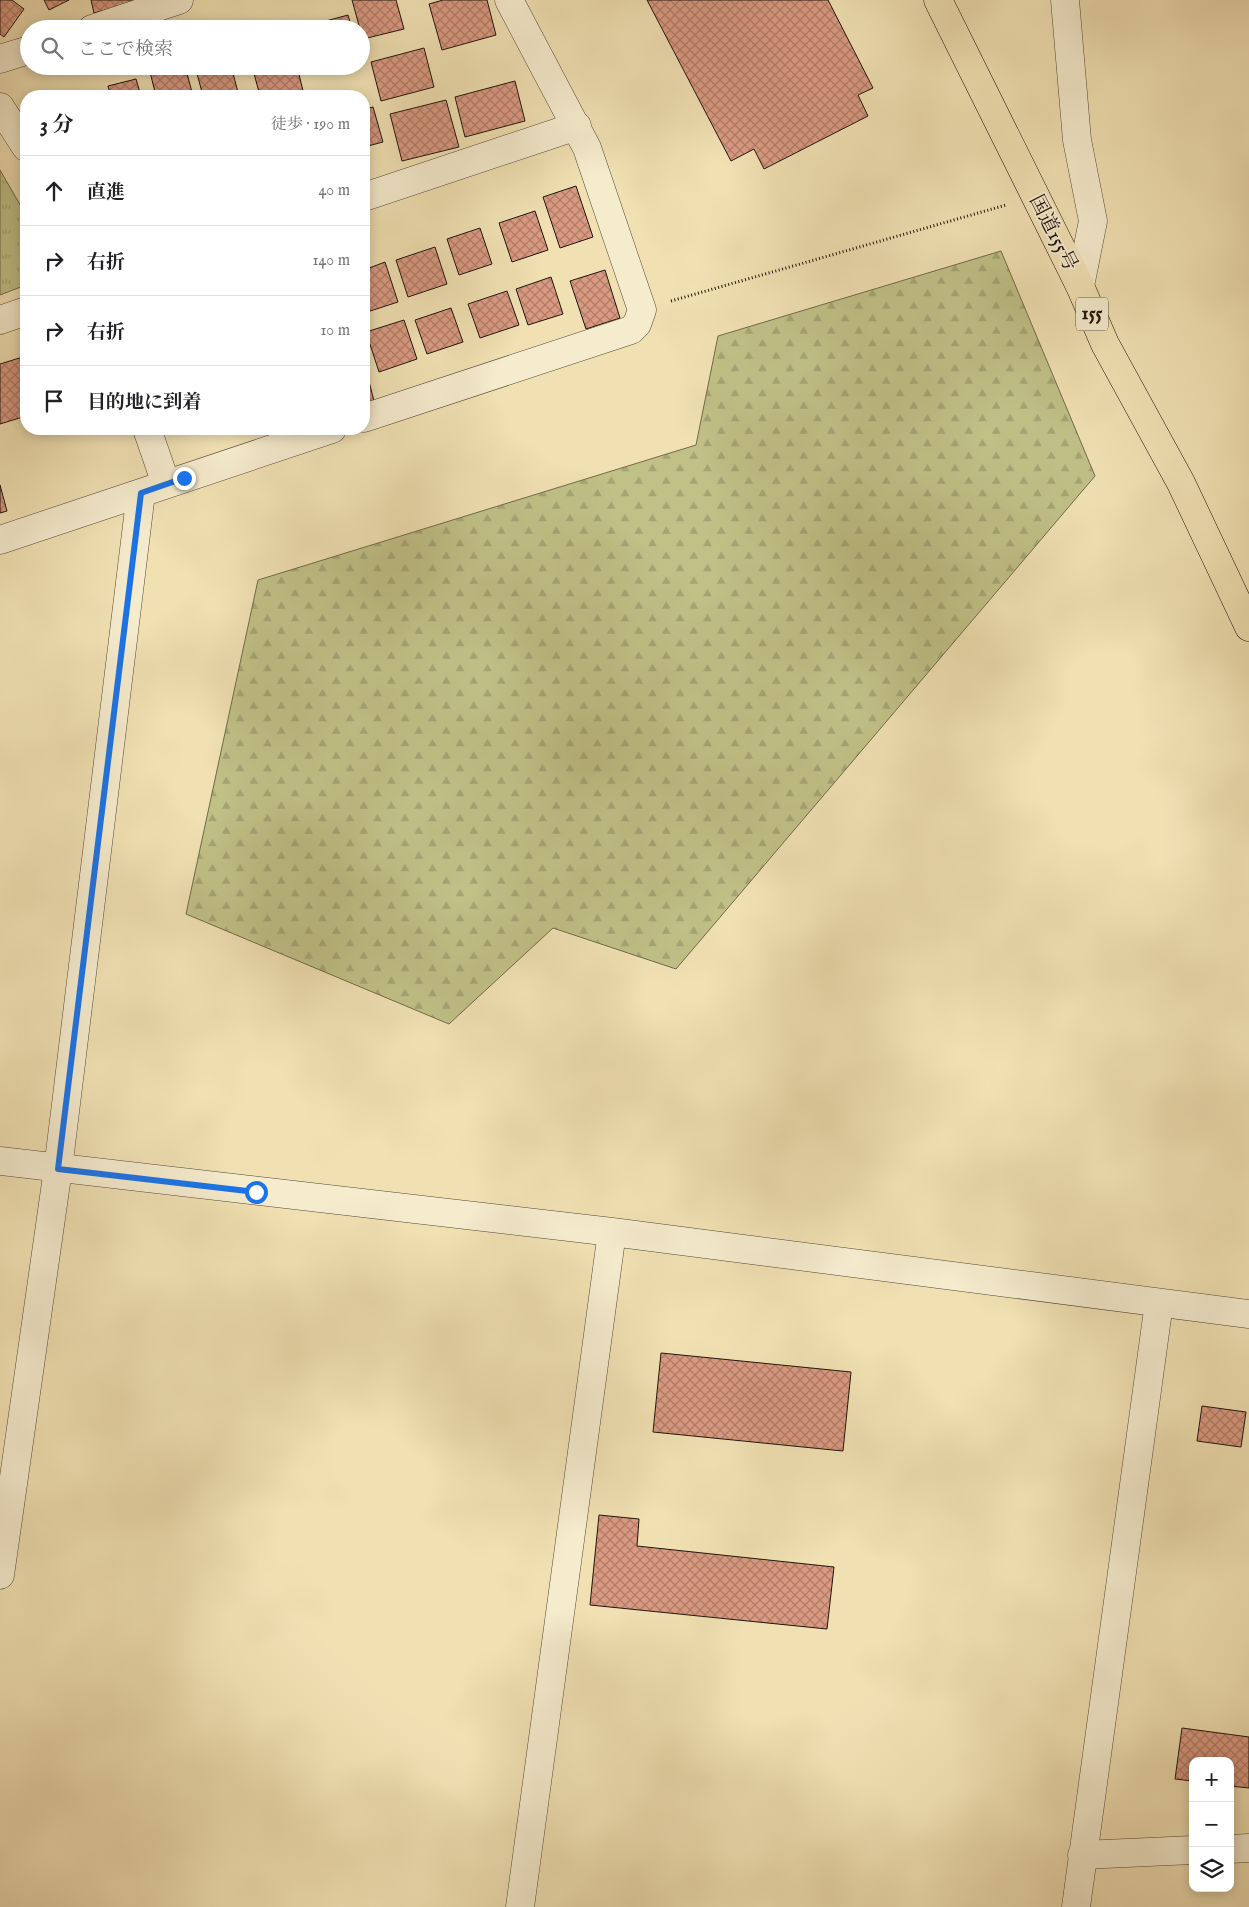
<!DOCTYPE html>
<html lang="ja">
<head>
<meta charset="utf-8">
<style>
	:root { --surface:#fff; --page:#f6f6f6; --text:#202124; --muted:#757577; --line:#e0e0e0 }
	body { margin:0; font-family:"IM FELL English","Noto Serif JP",serif; background:var(--page); color:var(--text) }
	.controls { position:absolute; right:15px; bottom:15px; display:grid; overflow:hidden; border-radius:10px; box-shadow:0 2px 12px #0003 }
	.controls button { width:45px; height:45px; display:grid; place-items:center; padding:0; border:0; border-bottom:1px solid var(--line); background:var(--surface); color:var(--text); font:25px sans-serif }
	.stop { position:absolute; width:15px; height:15px; margin:-11px; border:4px solid #1a73e8; border-radius:50%; background:#fff }
	.stop.end { background:#1a73e8; border-color:#fff; box-shadow:0 1px 5px #0008 }
	.list { margin:0; padding:0; list-style:none }
	h2 { display:flex; justify-content:space-between; align-items:center; height:65px; margin:0; padding:0 20px; font-size:21px }
	h2 small { font-size:16px; font-weight:400; color:var(--muted) }
	.list li { display:grid; grid-template-columns:32px 1fr auto; gap:15px; align-items:center; box-sizing:border-box; height:70px; padding:0 20px; border-top:1px solid var(--line) }
	.list b { display:block; font-size:19px; white-space:nowrap }
	.list em { font-size:16px; font-style:normal; color:var(--muted) }
	.icon { flex:none; width:28px; height:28px; fill:none; stroke:currentColor; stroke-width:2; stroke-linecap:round; stroke-linejoin:round }
	.map { position:relative; flex:none; width:1249px; height:1907px; overflow:hidden }
	.search { position:absolute; background:var(--surface); box-shadow:0 2px 12px #0003; left:20px; top:20px; width:350px; height:55px; display:flex; align-items:center; gap:12px; box-sizing:border-box; padding:0 18px; border-radius:28px; color:var(--muted); font-size:19px }
	.panel { position:absolute; background:var(--surface); box-shadow:0 2px 12px #0003; left:20px; top:90px; width:350px; height:345px; border-radius:20px }
	.map>svg:first-child { display:block }
	.forest { fill:url(#forest-firs); stroke:#706a4a }
	.park { fill:url(#park-tufts); stroke:#706a4a }
	.building { fill:url(#building-cross-hatch); stroke:#1f150d }
	.lines { fill:none; stroke-linecap:round; stroke-linejoin:round }
	.street-casing { stroke:#534836; stroke-width:29 }
	.highway-casing { stroke:#1f150d; stroke-width:29 }
	.path { stroke:#1f150d; stroke-width:3; stroke-dasharray:1 2.5; stroke-linecap:butt }
	.street { stroke:#f5ebcd; stroke-width:28 }
	.highway { stroke:#f0e0b2; stroke-width:28 }
	.route { stroke:#1a73e8; stroke-width:6 }
	.labels { text-anchor:middle; dominant-baseline:central; stroke-width:4; stroke-linejoin:round; paint-order:stroke }
	.shield { fill:#f5ebcd; stroke:#5f5547; stroke-width:1 }
	.shield-label { font-size:19px; font-weight:bold; fill:#1f150d }
	.street-label { font-size:20px; fill:#1f150d; stroke:#f5ebcd }
</style>
</head>
<body>
<div class="map">
<svg width="1249" height="1907" viewBox="0 0 1249 1907">
	<defs>
		<pattern id="forest-firs" width="22" height="20" patternUnits="userSpaceOnUse" patternTransform="scale(1.25)"><rect width="22" height="20" fill="#c0c087"/><path d="M5 1l3.5 6h-7zM16 11l3.5 6h-7z" fill="#a5a473"/></pattern>
		<pattern id="park-tufts" width="24" height="20" patternUnits="userSpaceOnUse" patternTransform="scale(1.25)"><rect width="24" height="20" fill="#c0c087"/><path d="M3 7l-1-3M5 7V3M7 7l1-3M15 17l-1-3M17 17v-4M19 17l1-3" fill="none" stroke="#a5a473"/></pattern>
		<pattern id="building-cross-hatch" width="8" height="8" patternUnits="userSpaceOnUse" patternTransform="scale(1.25)"><rect width="8" height="8" fill="#da9a82"/><path d="M0 0l8 8M0 8l8-8" fill="none" stroke="#b07c69"/></pattern>
	</defs>
	<rect width="100%" height="100%" fill="#f0e0b2"/>
	<filter id="stains"><feTurbulence type="fractalNoise" baseFrequency=".004" numOctaves="4"/><feColorMatrix values="0 0 0 0 .2 0 0 0 0 .09 0 0 0 0 .02 0 0 0 .5 -.17"/></filter>
	<radialGradient id="worn" r=".72"><stop offset=".6" stop-color="#630" stop-opacity="0"/><stop offset="1" stop-color="#630" stop-opacity=".3"/></radialGradient>
	<path class="forest" d="M 1001,251 L 1095,476 L 676,969 L 553,928 L 449,1024 L 186,914 L 258,580 L 696,445 L 718,336 Z"/>
	<path class="park" d="M 0,170 L 26,215 L 26,285 L 0,295 Z"/>
	<path class="building" d="M 0,0 L 12,0 L 24,9 L 4,37 L 0,34 Z
		M 44,0 L 69,0 L 49,10 Z
		M 91,0 L 145,0 L 94,13 Z
		M 352,0 L 396,0 L 404,29 L 363,39 L 361,29 L 360,29 Z
		M 443,0 L 487,0 L 496,35 L 442,50 L 429,4 Z
		M 647,0 L 828,0 L 873,88 L 858,95 L 868,116 L 764,169 L 754,149 L 731,161 Z
		M 348,15 L 352,29 L 300,29 L 300,28 Z
		M 424,48 L 434,87 L 381,101 L 371,62 Z
		M 173,66 L 185,66 L 193,96 L 156,96 L 150,72 Z
		M 195,66 L 231,66 L 239,96 L 203,96 Z
		M 252,66 L 297,66 L 303,91 L 281,96 L 260,96 Z
		M 310,66 L 337,66 L 312,73 Z
		M 136,79 L 141,96 L 111,96 L 108,86 Z
		M 515,81 L 525,121 L 465,137 L 455,97 Z
		M 446,100 L 459,147 L 402,161 L 390,114 Z
		M 373,107 L 383,142 L 364,147 L 364,109 Z
		M 576,186 L 593,237 L 560,248 L 543,197 Z
		M 535,211 L 548,250 L 512,262 L 499,223 Z
		M 480,228 L 492,264 L 459,275 L 447,239 Z
		M 435,247 L 447,284 L 408,297 L 396,260 Z
		M 385,262 L 398,302 L 364,313 L 364,270 Z
		M 605,270 L 620,318 L 586,329 L 570,281 Z
		M 551,277 L 563,314 L 528,325 L 516,289 Z
		M 507,291 L 519,325 L 480,338 L 468,304 Z
		M 451,308 L 463,342 L 427,354 L 415,320 Z
		M 404,320 L 417,359 L 379,372 L 366,332 Z
		M 26,356 L 26,416 L 0,424 L 0,364 Z
		M 364,362 L 374,401 L 364,404 Z
		M 0,485 L 7,511 L 0,513 Z
		M 661,1353 L 851,1372 L 843,1451 L 653,1432 Z
		M 1202,1406 L 1246,1412 L 1241,1447 L 1197,1441 Z
		M 599,1515 L 639,1519 L 637,1546 L 834,1567 L 827,1629 L 590,1605 Z
		M 1182,1728 L 1249,1737 L 1249,1788 L 1230,1786 L 1230,1761 L 1193,1761 L 1193,1781 L 1175,1779 Z"/>
	<g class="lines">
		<defs>
			<path id="street" d="M 1065,0 L 1077,140 L 1093,221 L 1080,286
				M 92,29 L 179,0
				M 0,59 L 29,50
				M 0,107 L 26,147
				M 364,197 L 577,126
				M 0,320 L 26,311
				M 364,418 L 631,330 L 637,324 L 642,310 L 587,148 L 509,0
				M 147,429 L 166,484
				M 0,540 L 332,429
				M 0,1161 L 612,1232 L 1249,1314
				M 0,1575 L 58,1169 L 141,493
				M 1230,1849 L 1249,1848
				M 1082,1855 L 1193,1850
				M 520,1907 L 612,1232
				M 1076,1907 L 1159,1303"/>
			<path id="highway" d="M 938,0 L 1080,286 L 1105,344 L 1181,483 L 1249,627"/>
		</defs>
		<use href="#street" class="street-casing"/>
		<use href="#highway" class="highway-casing"/>
		<path class="path" d="M 671,301 L 1006,205"/>
		<use href="#street" class="street"/>
		<use href="#highway" class="highway"/>
	</g>
	<g class="lines">
		<path class="route" d="M 184,478 L 141,493 L 58,1169 L 256,1192"/>
	</g>
	<g class="labels">
		<rect class="shield" x="1076" y="297.5" width="32" height="33" rx="4"/>
		<g class="shield-label">
			<text x="1092" y="314">155</text>
		</g>
		<g class="street-label">
			<text transform="translate(1053 233) rotate(63)">国道155号</text>
		</g>
	</g>
	<rect width="100%" height="100%" filter="url(#stains)"/>
	<rect width="100%" height="100%" fill="url(#worn)"/>
</svg>
<div class="controls">
<button>+</button>
<button>−</button>
<button><svg class="icon" aria-label="layers" viewBox="0 0 24 24"><path d="M12 4l9 5-9 5-9-5zM3 14l9 5 9-5"/></svg></button>
</div>
<div class="stop" style="left:256px;top:1192px"></div>
<div class="stop end" style="left:184px;top:478px"></div>
<div class="search"><svg class="icon" aria-label="search" viewBox="0 0 24 24"><circle cx="10" cy="10" r="6"/><path d="M15 15l6 6"/></svg>ここで検索</div>
<section class="panel">
<h2>3 分<small>徒歩 · 190 m</small></h2>
<ul class="list">
<li><svg class="icon" aria-label="ahead" viewBox="0 0 24 24"><path d="M12 20V5M6 11l6-6 6 6"/></svg><div><b>直進</b></div><em>40 m</em></li>
<li><svg class="icon" aria-label="right" viewBox="0 0 24 24"><path d="M7 20v-9h11M14 6l5 5-5 5"/></svg><div><b>右折</b></div><em>140 m</em></li>
<li><svg class="icon" aria-label="right" viewBox="0 0 24 24"><path d="M7 20v-9h11M14 6l5 5-5 5"/></svg><div><b>右折</b></div><em>10 m</em></li>
<li><svg class="icon" aria-label="arrive" viewBox="0 0 24 24"><path d="M6 21V4h12l-3 4 3 4H6"/></svg><div><b>目的地に到着</b></div></li>
</ul>
</section>
</div>
</body>
</html>
